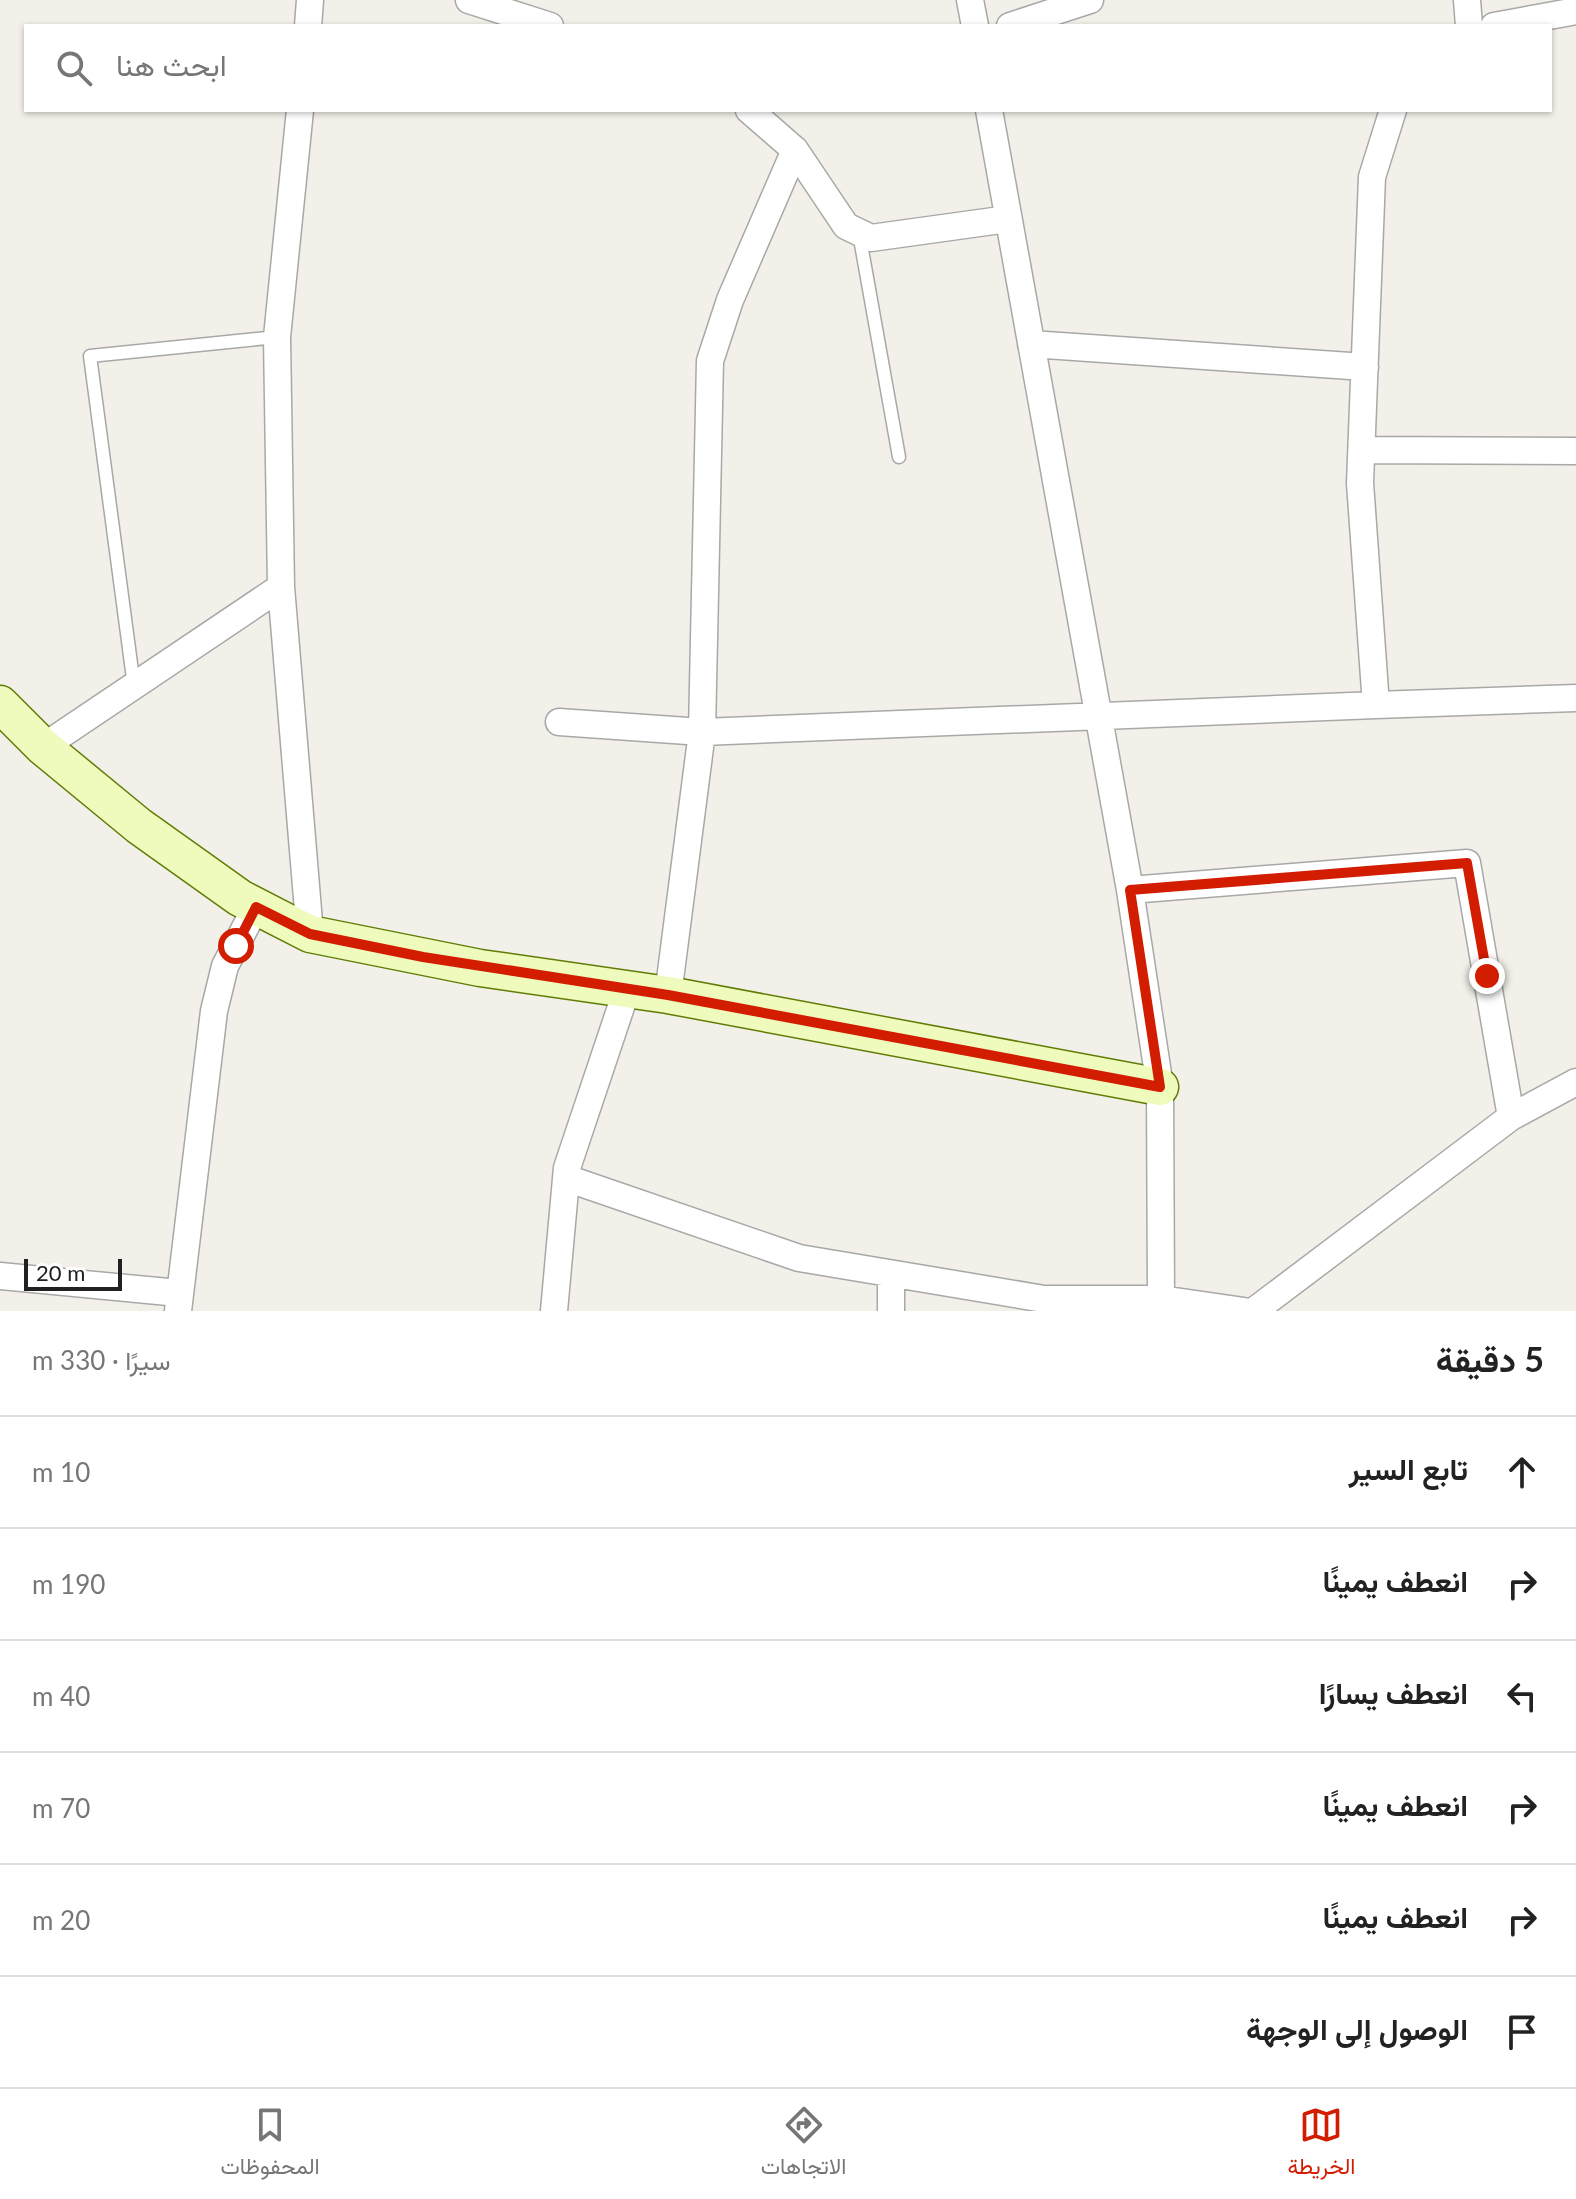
<!DOCTYPE html>
<html lang="ar">
<head>
<meta charset="utf-8">
<style>
	:root { --surface:#fff; --page:#f2f2f2; --text:#222; --muted:#767676; --line:#e0e0e0; --accent:#d31d00 }
	body { margin:0; font-family:Lato,Vazirmatn,sans-serif; background:var(--page); color:var(--text); direction:rtl }
	.scale { position:absolute; left:24px; bottom:20px; width:98px; box-sizing:border-box; padding-left:8px; border:4px solid #212121; border-top:0; font-size:22px; line-height:28px; white-space:nowrap; color:#212121; -webkit-text-stroke:6px #fff; paint-order:stroke }
	.stop { position:absolute; width:24px; height:24px; margin:-18px; border:6px solid #d31d00; border-radius:50%; background:#fff }
	.stop.end { background:#d31d00; border-color:#fff; box-shadow:0 2px 8px #0008 }
	.list { margin:0; padding:0; list-style:none }
	h2 { display:flex; justify-content:space-between; align-items:center; height:104px; margin:0; padding:0 32px; font-size:34px }
	h2 small { font-size:26px; font-weight:400; color:var(--muted) }
	.list li { display:grid; grid-template-columns:52px 1fr auto; gap:24px; align-items:center; box-sizing:border-box; height:112px; padding:0 32px; border-top:2px solid var(--line) }
	.list b { display:block; font-size:30px; white-space:nowrap }
	.list em { font-size:26px; font-style:normal; color:var(--muted) }
	.icon { flex:none; width:44px; height:44px; fill:none; stroke:currentColor; stroke-width:2; stroke-linecap:round; stroke-linejoin:round }
	.map { position:relative; flex:none; width:1576px; height:1311px; overflow:hidden; direction:ltr }
	.search { position:absolute; background:var(--surface); box-shadow:0 2px 6px #0004; left:24px; right:24px; top:24px; height:88px; display:flex; align-items:center; gap:20px; box-sizing:border-box; padding:0 28px; border-radius:0px; color:var(--muted); font-size:30px }
	.sheet { height:776px; background:var(--surface) }
	nav { display:flex; justify-content:space-around; align-items:center; box-sizing:border-box; height:112px; border-top:2px solid var(--line); background:var(--surface); font-size:22px; color:var(--muted) }
	nav a { display:grid; justify-items:center; gap:4px }
	nav .on { color:var(--accent) }
	.map>svg:first-child { display:block }
	.lines { fill:none; stroke-linecap:round; stroke-linejoin:round }
	.service-casing { stroke:#a8a8a8; stroke-width:15 }
	.minor-casing { stroke:#a8a8a8; stroke-width:29 }
	.secondary-casing { stroke:#5f7d04; stroke-width:39 }
	.service { stroke:#fff; stroke-width:12 }
	.minor { stroke:#fff; stroke-width:26 }
	.secondary { stroke:#effbbd; stroke-width:36 }
	.route { stroke:#d31d00; stroke-width:10 }
</style>
</head>
<body>
<div class="map">
<svg width="1576" height="1311" viewBox="0 0 1576 1311">
	<rect width="100%" height="100%" fill="#f2f0e8"/>
	<g class="lines">
		<defs>
			<path id="service" d="M 859,233 L 899,457
				M 134,686 L 90,356 L 277,337"/>
			<path id="minor" d="M 469,0 L 550,26
				M 970,0 L 975,26
				M 1467,0 L 1469,26
				M 308,26 L 310,0
				M 1010,26 L 1090,0
				M 1494,26 L 1576,11
				M 300,110 L 277,337 L 281,587 L 310,934
				M 749,110 L 795,150 L 846,226 L 871,238 L 1008,219
				M 989,110 L 1130,890 L 1160,1087 L 1161,1299
				M 1031,344 L 1365,367
				M 1363,450 L 1576,451
				M 1376,705 L 1576,698
				M 559,722 L 702,732 L 1376,705 L 1360,483 L 1372,177 L 1393,110
				M 43,747 L 281,587
				M 1130,890 L 1467,863 L 1511,1117
				M 668,995 L 702,732 L 710,361 L 730,300 L 795,150
				M 566,1178 L 799,1258 L 1044,1299 L 1161,1299 L 1244,1311
				M 891,1275 L 891,1311
				M 0,1276 L 179,1293
				M 178,1311 L 214,1011 L 225,966 L 256,907
				M 554,1311 L 567,1168 L 627,989
				M 1254,1311 L 1511,1117 L 1576,1082"/>
			<path id="secondary" d="M 0,704 L 43,747 L 139,826 L 240,898 L 310,934 L 480,968 L 668,995 L 1160,1087"/>
		</defs>
		<use href="#service" class="service-casing"/>
		<use href="#minor" class="minor-casing"/>
		<use href="#secondary" class="secondary-casing"/>
		<use href="#service" class="service"/>
		<use href="#minor" class="minor"/>
		<use href="#secondary" class="secondary"/>
	</g>
	<g class="lines">
		<path class="route" d="M 236,946 L 256,907 L 310,934 L 423,957 L 668,995 L 1160,1087 L 1130,890 L 1467,863 L 1487,976"/>
	</g>
</svg>
<div class="scale">20 m</div>
<div class="stop" style="left:236px;top:946px"></div>
<div class="stop end" style="left:1487px;top:976px"></div>
<div class="search"><svg class="icon" aria-label="search" viewBox="0 0 24 24"><circle cx="10" cy="10" r="6"/><path d="M15 15l6 6"/></svg>ابحث هنا</div>
</div>
<section class="sheet">
<h2>5 دقيقة<small>سيرًا · 330 m</small></h2>
<ul class="list">
<li><svg class="icon" aria-label="ahead" viewBox="0 0 24 24"><path d="M12 20V5M6 11l6-6 6 6"/></svg><div><b>تابع السير</b></div><em>10 m</em></li>
<li><svg class="icon" aria-label="right" viewBox="0 0 24 24"><path d="M7 20v-9h11M14 6l5 5-5 5"/></svg><div><b>انعطف يمينًا</b></div><em>190 m</em></li>
<li><svg class="icon" aria-label="left" viewBox="0 0 24 24"><path d="M17 20v-9H6M10 6l-5 5 5 5"/></svg><div><b>انعطف يسارًا</b></div><em>40 m</em></li>
<li><svg class="icon" aria-label="right" viewBox="0 0 24 24"><path d="M7 20v-9h11M14 6l5 5-5 5"/></svg><div><b>انعطف يمينًا</b></div><em>70 m</em></li>
<li><svg class="icon" aria-label="right" viewBox="0 0 24 24"><path d="M7 20v-9h11M14 6l5 5-5 5"/></svg><div><b>انعطف يمينًا</b></div><em>20 m</em></li>
<li><svg class="icon" aria-label="arrive" viewBox="0 0 24 24"><path d="M6 21V4h12l-3 4 3 4H6"/></svg><div><b>الوصول إلى الوجهة</b></div></li>
</ul>
</section>
<nav>
<a class="on"><svg class="icon" aria-label="map" viewBox="0 0 24 24"><path d="M3 6l6-2 6 2 6-2v14l-6 2-6-2-6 2zM9 4v14M15 6v14"/></svg>الخريطة</a>
<a><svg class="icon" aria-label="directions" viewBox="0 0 24 24"><path d="M12 3l9 9-9 9-9-9zM9 14v-3h6M13 9l2 2-2 2"/></svg>الاتجاهات</a>
<a><svg class="icon" aria-label="saved" viewBox="0 0 24 24"><path d="M7 4h10v16l-5-4-5 4z"/></svg>المحفوظات</a>
</nav>
</body>
</html>
